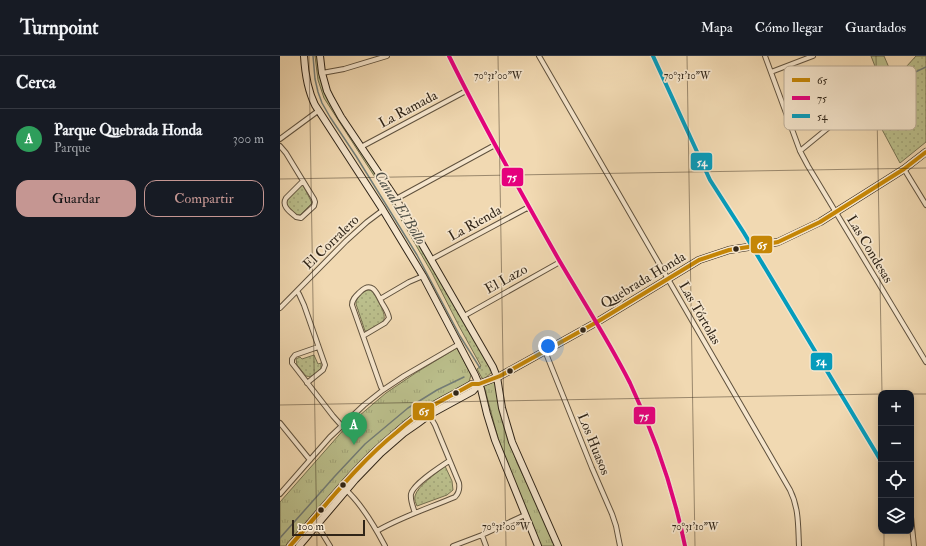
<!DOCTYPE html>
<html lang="es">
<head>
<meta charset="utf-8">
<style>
	:root { --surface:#171b24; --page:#20242c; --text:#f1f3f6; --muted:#9ea1a6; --line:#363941; --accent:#c59692 }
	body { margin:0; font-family:"IM FELL Double Pica",serif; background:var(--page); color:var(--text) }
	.controls { position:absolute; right:12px; bottom:12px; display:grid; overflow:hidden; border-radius:8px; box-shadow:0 2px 6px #0003 }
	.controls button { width:36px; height:36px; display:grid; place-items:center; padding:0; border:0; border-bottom:1px solid var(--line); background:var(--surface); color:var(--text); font:20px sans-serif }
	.scale { position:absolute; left:12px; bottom:10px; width:73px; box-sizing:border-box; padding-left:4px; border:2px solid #302518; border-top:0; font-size:11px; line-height:14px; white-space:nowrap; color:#302518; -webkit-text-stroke:3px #f6e6cd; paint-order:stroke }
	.you { position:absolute; left:268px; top:290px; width:14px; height:14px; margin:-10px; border:3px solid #fff; border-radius:50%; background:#1a73e8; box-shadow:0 0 0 6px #1a73e833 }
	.badge { display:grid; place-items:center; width:26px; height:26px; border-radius:50%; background:var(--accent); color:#fff; font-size:13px; font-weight:700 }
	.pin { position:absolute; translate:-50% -33px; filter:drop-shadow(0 1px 2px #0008) }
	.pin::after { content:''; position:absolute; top:21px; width:14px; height:12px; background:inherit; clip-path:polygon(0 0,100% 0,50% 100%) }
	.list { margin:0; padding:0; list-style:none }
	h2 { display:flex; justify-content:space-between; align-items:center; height:52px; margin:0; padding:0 16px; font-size:17px }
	h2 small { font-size:13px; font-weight:400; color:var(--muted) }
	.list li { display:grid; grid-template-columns:26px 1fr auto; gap:12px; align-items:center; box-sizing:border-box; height:60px; padding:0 16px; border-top:1px solid var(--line) }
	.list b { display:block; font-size:15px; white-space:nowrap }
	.list p { margin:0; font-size:13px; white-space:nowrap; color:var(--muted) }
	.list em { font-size:13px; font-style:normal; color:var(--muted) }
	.actions { display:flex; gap:8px; padding:12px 16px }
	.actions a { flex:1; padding:9px 0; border:1px solid var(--accent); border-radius:12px; text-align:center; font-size:14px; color:var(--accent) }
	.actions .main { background:var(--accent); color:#111 }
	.icon { flex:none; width:22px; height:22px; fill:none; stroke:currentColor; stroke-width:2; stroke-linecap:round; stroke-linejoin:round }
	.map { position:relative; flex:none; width:646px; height:490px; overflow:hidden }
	header { display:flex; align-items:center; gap:24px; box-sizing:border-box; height:56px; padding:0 20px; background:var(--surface); border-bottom:1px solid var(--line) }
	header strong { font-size:19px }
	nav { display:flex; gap:22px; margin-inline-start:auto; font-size:14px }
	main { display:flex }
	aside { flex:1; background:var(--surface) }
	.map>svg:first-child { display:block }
	.grass { fill:url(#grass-dots); stroke:#767252 }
	.park { fill:url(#park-tufts); stroke:#767252 }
	.pitch { fill:#bbbf8c; stroke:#767252 }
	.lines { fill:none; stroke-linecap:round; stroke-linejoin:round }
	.stream { stroke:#737d77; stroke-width:1.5 }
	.street-casing { stroke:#60523e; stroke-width:6 }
	.secondary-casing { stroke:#302518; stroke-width:8 }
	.street { stroke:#f6e6cd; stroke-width:4 }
	.secondary { stroke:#f6e6cd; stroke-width:6 }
	.bus-1-casing { stroke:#f6e6cd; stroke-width:7 }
	.bus-2-casing { stroke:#f6e6cd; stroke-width:7 }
	.bus-3-casing { stroke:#f6e6cd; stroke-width:7 }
	.bus-1 { stroke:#c58606; stroke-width:4 }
	.bus-2 { stroke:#e5007d; stroke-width:4 }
	.bus-3 { stroke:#059cbc; stroke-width:4 }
	.ticks { fill:none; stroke:#302518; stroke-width:1; stroke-opacity:0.45 }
	.bus-dot { fill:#302518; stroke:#f6e6cd; stroke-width:1.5 }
	.labels { text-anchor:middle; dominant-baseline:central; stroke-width:3.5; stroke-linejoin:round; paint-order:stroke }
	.street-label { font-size:14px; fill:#302518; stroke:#f6e6cd }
	.water-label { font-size:15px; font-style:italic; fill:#515148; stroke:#f6e6cd }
	.key { fill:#f6e6cd; stroke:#bbac97; stroke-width:1 }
	.key-label { font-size:11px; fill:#302518 }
	.ticks-label { font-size:10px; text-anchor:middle; fill:#302518; stroke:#f6e6cd; stroke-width:3.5; stroke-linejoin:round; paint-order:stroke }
	.line-badge { stroke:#f6e6cd; stroke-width:1.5 }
	.badge-label { font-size:11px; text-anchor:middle; font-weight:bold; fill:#fff }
</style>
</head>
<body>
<header>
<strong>Turnpoint</strong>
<nav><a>Mapa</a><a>Cómo llegar</a><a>Guardados</a></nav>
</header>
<main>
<aside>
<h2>Cerca<small></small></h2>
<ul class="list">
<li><span class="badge" style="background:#2e9e5b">A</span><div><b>Parque Quebrada Honda</b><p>Parque</p></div><em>300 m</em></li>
</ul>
<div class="actions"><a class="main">Guardar</a><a>Compartir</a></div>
</aside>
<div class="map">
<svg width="646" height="490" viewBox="0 0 646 490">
	<defs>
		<pattern id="grass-dots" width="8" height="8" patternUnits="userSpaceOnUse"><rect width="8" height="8" fill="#bbbf8c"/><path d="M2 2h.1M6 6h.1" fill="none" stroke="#a1a478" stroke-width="1.8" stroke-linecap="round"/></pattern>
		<pattern id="park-tufts" width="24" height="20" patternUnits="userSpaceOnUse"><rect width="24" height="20" fill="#bbbf8c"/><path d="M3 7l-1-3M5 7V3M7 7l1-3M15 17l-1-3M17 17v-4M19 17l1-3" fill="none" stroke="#a1a478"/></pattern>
	</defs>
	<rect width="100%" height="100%" fill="#f1d9b2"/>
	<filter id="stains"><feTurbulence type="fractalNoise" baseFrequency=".005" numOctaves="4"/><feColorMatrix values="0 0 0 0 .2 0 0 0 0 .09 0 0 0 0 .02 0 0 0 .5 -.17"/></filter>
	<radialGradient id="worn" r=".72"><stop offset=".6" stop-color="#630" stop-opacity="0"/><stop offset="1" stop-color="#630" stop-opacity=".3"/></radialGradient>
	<path class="grass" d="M 35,0 L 38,0 L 50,43 L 115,143 L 204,299 L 212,316 L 203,324 L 197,313 L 201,310 L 179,270 L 152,217 L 111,146 L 44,42 L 38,24 Z
		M 636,0 L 646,0 L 646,86 L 620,107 L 591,53 L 583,28 L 613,19 L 626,11 Z
		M 22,127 L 32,147 L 20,159 L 13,159 L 5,147 Z
		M 88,234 L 90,234 L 93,236 C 96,242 108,259 103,265 C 100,269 92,273 87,275 L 85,275 L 76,248 C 76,241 82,236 88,234 Z
		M 34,299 L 38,308 L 41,307 L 41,312 C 37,317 32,322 26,320 L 17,309 L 16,303 L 20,301 L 22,303 Z
		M 165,410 L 172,425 L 173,434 L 167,439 L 137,450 C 136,447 134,444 135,440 C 138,429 156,418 165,410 Z"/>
	<path class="park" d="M 177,292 L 191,319 L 189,326 L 152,347 L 125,365 L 89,396 L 70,417 L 8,490 L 0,490 L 0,446 L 66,371 L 106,337 L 137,316 Z
		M 216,325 L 227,377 L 237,407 L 263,461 L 275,490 L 261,490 L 222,397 L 204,330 Z"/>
	<path class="pitch" d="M 591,0 L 604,0 L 610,14 L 598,18 Z"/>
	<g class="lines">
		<path class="stream" d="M 33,0 L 35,23 L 38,36 L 42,47 L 50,61 L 76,100 L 137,199 L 180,280 L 200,312
			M 594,36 L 646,11
			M 0,482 L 55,420 L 85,388 L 128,352 L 157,334 L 184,321"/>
		<defs>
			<path id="street" d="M 169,0 C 203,69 241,137 279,204 C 303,245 329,285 350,327 C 374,378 394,436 405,490
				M 259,0 L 510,434 C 519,452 518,470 519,490
				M 373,0 L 430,124 L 464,177 L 601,405
				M 485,0 L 520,95 L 528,110 L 646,306
				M 491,16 L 533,0
				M 42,17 L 64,13 L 107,0
				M 0,83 L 38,55
				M 0,90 L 6,97 L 34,143 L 35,146 L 34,150 L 21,162 L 16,161 C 10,156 1,150 6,142 L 23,125
				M 81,91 L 186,35
				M 520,95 L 581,45
				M 624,113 L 646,149
				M 116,143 L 215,89
				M 152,203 L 249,151
				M 17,235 L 19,238 L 24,249 L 45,309 L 43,314 L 27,327
				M 100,243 L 129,226 L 143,220
				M 0,252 L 66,185 L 87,166 L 103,154
				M 184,260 L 280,206
				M 83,280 L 105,267 L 109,262 C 108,256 105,252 102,247 C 97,237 92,224 80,236 C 76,240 72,243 72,249 L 101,331 L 103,334
				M 38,291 L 15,299 L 12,303 L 12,307 L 53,360 L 61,369
				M 265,295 L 312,412 L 332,458 L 336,470 L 340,490
				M 0,367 L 30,404
				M 65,433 C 81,447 95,471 105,490
				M 0,438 L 50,381 L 84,349 L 103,334 L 124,320 L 179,288
				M 135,457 C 133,451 130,444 131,438 C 133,428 160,411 169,405
				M 631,461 L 634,490
				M 35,469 L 42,477 L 50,490
				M 97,475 C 121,461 149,452 175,441 C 179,437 180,433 179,427 L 155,369 L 148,357
				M 202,479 L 206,490
				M 173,490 L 202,479 L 245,459"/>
			<path id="secondary" d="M 24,0 C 25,17 27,33 35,49 L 103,154 L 143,220 L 195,319 L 201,333 L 207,358 L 215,384 L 258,490
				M 40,0 L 42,17 L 47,35 L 51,43 L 61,61 L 116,143 L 213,311 L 217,321 L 222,352 L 232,386 L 278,490
				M 10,490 C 45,451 76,409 117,376 C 126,368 136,360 146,354 C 161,344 177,337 192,328 L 199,328 L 220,320 L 265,295 L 317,266 L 419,204 L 449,194 L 487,188 L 498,186 L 540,166 L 624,113 L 646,96
				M 19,490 L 75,424 L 101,397 L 124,377 L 137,368 L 149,359 L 193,335 L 199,328"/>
		</defs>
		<use href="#street" class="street-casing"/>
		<use href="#secondary" class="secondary-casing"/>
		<use href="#street" class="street"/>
		<use href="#secondary" class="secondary"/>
		<defs>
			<path id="bus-1" d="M 10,490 C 45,451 76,409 117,376 C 126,368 136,360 146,354 C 161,344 177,337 192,328 L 199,328 L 220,320 L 265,295 L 317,266 L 419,204 L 449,194 L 487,188 L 498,186 L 540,166 L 624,113 L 646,96"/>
			<path id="bus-2" d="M 169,0 C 203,69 241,137 279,204 C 303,245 329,285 350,327 C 374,378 394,436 405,490"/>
			<path id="bus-3" d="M 373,0 L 430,124 L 464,177 L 601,405"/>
		</defs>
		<use href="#bus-1" class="bus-1-casing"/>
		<use href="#bus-2" class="bus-2-casing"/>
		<use href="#bus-3" class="bus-3-casing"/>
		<use href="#bus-1" class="bus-1"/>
		<use href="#bus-2" class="bus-2"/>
		<use href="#bus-3" class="bus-3"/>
	</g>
	<path class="ticks" d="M 29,0 L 37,490M 218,0 L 226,490M 407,0 L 415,490M 596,0 L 602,337M 0,123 L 646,112M 631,338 L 646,338M 0,349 L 601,338M 604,475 L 604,490"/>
	<g class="bus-dot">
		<circle cx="456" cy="193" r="3.5"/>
		<circle cx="303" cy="274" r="3.5"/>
		<circle cx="230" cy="315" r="3.5"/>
		<circle cx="176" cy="337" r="3.5"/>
		<circle cx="63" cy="429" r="3.5"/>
		<circle cx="41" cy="454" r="3.5"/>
	</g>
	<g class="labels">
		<g class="street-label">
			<text transform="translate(128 53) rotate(-28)">La Ramada</text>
			<text transform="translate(195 167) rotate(-29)">La Rienda</text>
			<text transform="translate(51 186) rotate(-44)">El Corralero</text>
			<text transform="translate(590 193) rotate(59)">Las Condesas</text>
			<text transform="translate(226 223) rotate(-29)">El Lazo</text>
			<text transform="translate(363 224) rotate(-31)">Quebrada Honda</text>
			<text transform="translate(420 257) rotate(60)">Las Tórtolas</text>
			<text transform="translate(314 388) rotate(68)">Los Huasos</text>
		</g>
		<g class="water-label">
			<text transform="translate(120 152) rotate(58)">Canal El Bollo</text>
		</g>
	</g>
	<rect x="504" y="10" width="132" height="64" rx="6" class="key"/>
	<rect x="512" y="22" width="18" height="4" fill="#c58606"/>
	<rect x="512" y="40" width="18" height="4" fill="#e5007d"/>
	<rect x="512" y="58" width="18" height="4" fill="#059cbc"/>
	<g class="key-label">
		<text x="537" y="28">65</text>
		<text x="537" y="46">75</text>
		<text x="537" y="64">54</text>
	</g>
	<g class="ticks-label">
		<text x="218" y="23">70°31'00"W</text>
		<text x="407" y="23">70°31'10"W</text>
		<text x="226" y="474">70°31'00"W</text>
		<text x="415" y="474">70°31'10"W</text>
	</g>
	<g class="line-badge">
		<rect x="410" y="96" width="23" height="19" rx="4" fill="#059cbc"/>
		<rect x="221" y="111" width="23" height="20" rx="4" fill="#e5007d"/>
		<rect x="470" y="179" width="23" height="19" rx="4" fill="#c58606"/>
		<rect x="530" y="296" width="23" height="19" rx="4" fill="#059cbc"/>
		<rect x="132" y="346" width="23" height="19" rx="4" fill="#c58606"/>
		<rect x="353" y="350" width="23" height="19" rx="4" fill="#e5007d"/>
	</g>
	<g class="badge-label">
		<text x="422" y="110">54</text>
		<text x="232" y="125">75</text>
		<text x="482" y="193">65</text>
		<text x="541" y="309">54</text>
		<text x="144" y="359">65</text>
		<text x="364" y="364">75</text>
	</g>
	<rect width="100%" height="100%" filter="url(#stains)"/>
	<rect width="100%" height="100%" fill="url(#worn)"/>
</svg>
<div class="controls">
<button>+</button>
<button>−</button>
<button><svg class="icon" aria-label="locate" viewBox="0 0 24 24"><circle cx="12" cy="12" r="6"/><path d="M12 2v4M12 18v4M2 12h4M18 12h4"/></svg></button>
<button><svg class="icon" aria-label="layers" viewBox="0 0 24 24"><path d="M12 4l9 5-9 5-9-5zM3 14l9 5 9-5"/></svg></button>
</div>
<div class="scale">100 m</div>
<div class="you"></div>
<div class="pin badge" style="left:74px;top:389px;background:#2e9e5b">A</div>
</div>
</main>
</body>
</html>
